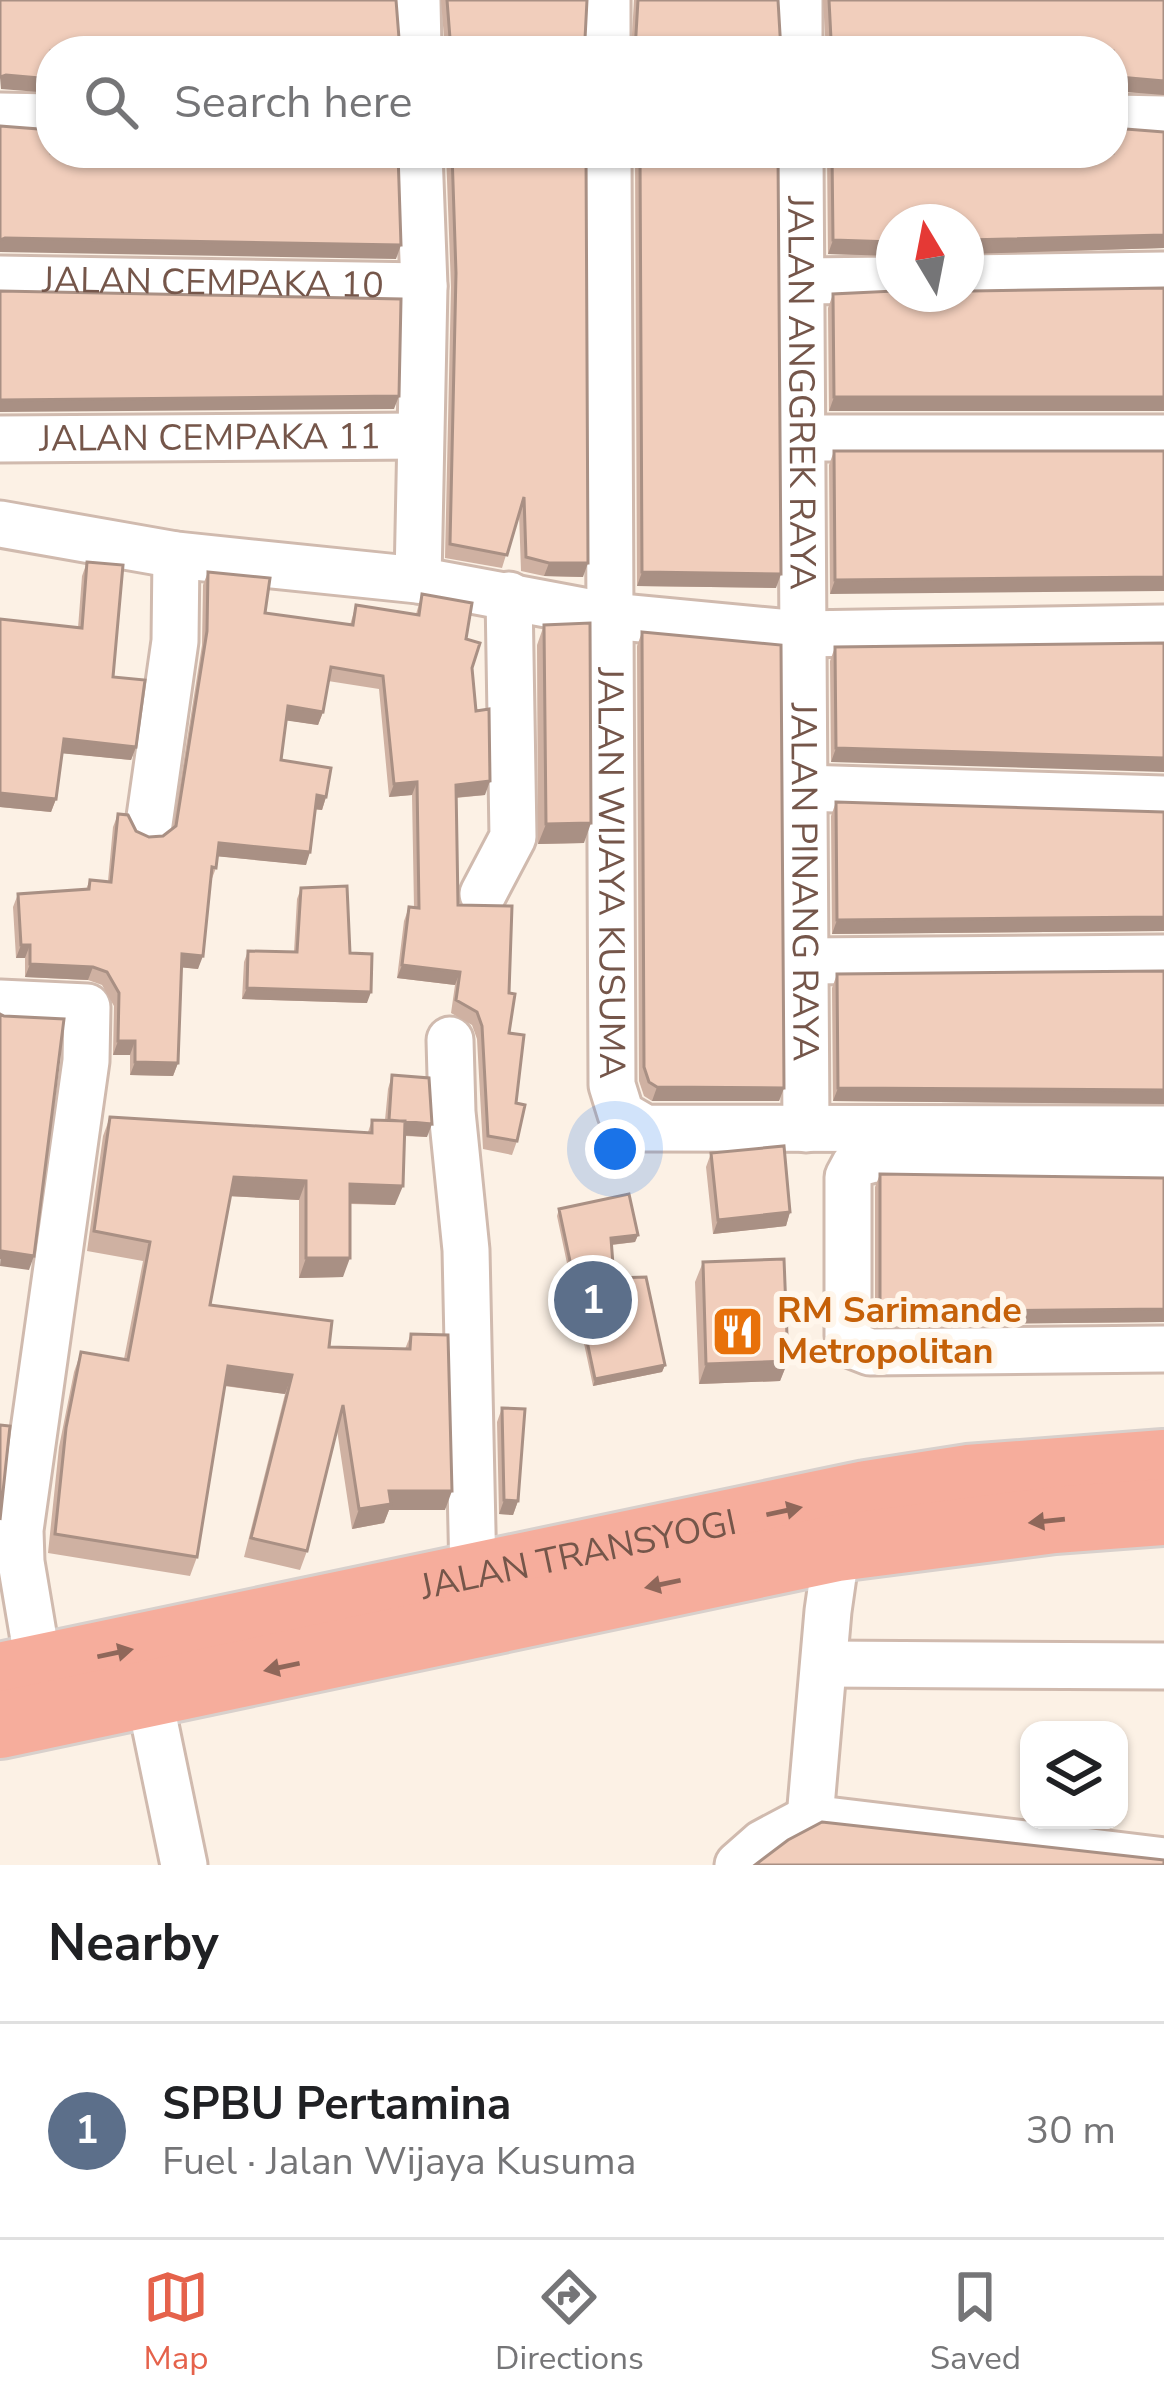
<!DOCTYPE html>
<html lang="en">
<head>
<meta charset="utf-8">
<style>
	:root { --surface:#fff; --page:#f2f2f2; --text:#202124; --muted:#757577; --line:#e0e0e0; --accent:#e5624b }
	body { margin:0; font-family:"Nunito Sans",sans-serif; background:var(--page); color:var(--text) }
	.controls { position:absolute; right:36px; bottom:36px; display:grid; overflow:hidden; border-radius:24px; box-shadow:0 3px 9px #0004 }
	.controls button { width:108px; height:108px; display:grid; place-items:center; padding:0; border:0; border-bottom:3px solid var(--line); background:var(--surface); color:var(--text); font:60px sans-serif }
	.compass { position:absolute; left:876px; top:204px; width:108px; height:108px; border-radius:50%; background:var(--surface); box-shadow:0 3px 9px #0004; rotate:350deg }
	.you { position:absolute; left:615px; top:1149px; width:42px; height:42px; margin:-30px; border:9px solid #fff; border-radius:50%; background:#1a73e8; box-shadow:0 0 0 18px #1a73e833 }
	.badge { display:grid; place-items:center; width:78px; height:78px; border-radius:50%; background:var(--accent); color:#fff; font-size:39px; font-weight:700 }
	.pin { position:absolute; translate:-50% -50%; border:6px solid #fff; box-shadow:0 3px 12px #0006 }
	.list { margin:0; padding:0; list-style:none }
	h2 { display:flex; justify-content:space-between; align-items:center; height:156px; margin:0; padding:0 48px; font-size:51px }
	h2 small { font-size:39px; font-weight:400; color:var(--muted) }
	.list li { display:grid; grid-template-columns:78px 1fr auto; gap:36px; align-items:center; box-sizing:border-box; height:216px; padding:0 48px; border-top:3px solid var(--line) }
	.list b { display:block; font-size:45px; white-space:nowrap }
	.list p { margin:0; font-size:39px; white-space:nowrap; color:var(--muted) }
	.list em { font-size:39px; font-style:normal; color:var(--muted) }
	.icon { flex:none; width:66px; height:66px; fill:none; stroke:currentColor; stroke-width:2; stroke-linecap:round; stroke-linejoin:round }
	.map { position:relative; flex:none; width:1164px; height:1865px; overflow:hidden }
	.search { position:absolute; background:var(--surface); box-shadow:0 3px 9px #0004; left:36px; right:36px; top:36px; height:132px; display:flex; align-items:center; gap:30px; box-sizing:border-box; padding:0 42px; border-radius:48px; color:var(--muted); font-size:45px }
	.sheet { height:372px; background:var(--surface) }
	nav { display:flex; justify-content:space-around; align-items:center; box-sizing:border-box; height:168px; border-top:3px solid var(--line); background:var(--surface); font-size:33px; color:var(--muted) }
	nav a { display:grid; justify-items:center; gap:6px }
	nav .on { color:var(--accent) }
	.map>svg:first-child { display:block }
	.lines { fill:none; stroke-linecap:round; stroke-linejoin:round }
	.minor-casing { stroke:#d0baae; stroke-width:51 }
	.highway-casing { stroke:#d8d0cc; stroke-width:72 }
	.minor { stroke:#fff; stroke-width:45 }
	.highway { stroke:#f6ad9c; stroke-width:66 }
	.wall { fill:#cfb1a2 }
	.shaded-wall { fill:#a99084 }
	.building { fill:#f1cebc; stroke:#a99084; stroke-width:3 }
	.oneway { fill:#8f675a }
	.labels { text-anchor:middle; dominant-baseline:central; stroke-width:12; stroke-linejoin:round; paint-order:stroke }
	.street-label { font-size:36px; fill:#75564a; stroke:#fff6eb }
	.food-label { font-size:36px; font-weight:bold; fill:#c56008; stroke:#fff6eb; text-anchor:start }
</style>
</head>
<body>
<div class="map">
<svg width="1164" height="1865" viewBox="0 0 1164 1865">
	<rect width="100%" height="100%" fill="#fcf1e5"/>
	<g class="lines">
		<defs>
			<g id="minor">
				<path d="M 417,0 L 418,51"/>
				<path d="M 607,0 L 607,51"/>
				<path d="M 799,0 L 799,51"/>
				<path d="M 0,116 L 51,117"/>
				<path d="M 1113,118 L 1164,119"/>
				<path d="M 419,153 L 424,286 L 418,580 L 610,616 L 801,634 L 1164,628"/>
				<path id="s1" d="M 608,153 L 612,1085 L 621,1114 L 645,1128 L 1164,1129"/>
				<path id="s2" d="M 800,153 L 806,1129"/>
				<path d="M 966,278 L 1164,275"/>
				<path id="s3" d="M 0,279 L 424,286"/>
				<path d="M 800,281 L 894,280"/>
				<path d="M 801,438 L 1164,438"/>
				<path id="s4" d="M 0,439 L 420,436"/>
				<path d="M 0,524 L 176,555 L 418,580"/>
				<path d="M 802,788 L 1164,799"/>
				<path d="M 149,824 L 175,641 L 176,555"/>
				<path d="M 483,894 L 513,837 L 509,595"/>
				<path d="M 803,961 L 1164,958"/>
				<path d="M 0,1003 L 87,1007 L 86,1061 L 20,1530 L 21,1562 L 39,1669"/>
				<path d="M 450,1040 L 452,1112 L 466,1250 L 473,1576"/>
				<path d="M 1164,1164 L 874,1159 L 855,1164 L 848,1177 L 848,1336 L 852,1345 L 870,1352 L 1164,1349"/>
				<path d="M 825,1664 L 1164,1666"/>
				<path d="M 149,1696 L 184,1865"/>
				<path d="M 810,1818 L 828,1611 L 837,1548"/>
				<path d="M 738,1865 L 763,1843 L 810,1818 L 1164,1861"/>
			</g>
			<g id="highway">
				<path id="s5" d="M 0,1676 L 866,1494 L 968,1478 L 1164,1463"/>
				<path d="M 0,1725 L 837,1548 L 1054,1520 L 1164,1512"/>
			</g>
		</defs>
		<use href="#minor" class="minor-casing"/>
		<use href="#highway" class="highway-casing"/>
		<use href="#minor" class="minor"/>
		<use href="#highway" class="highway"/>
	</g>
	<path class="wall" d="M 441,0 L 587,0 L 445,51 Z
		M 634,0 L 778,0 L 781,51 L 631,51 Z
		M 823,0 L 1164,0 L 1164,95 L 1113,91 L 1113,51 L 826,51 Z
		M 1164,132 L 1164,248 L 966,254 L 894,222 L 894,256 L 828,254 L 827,153 L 1113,153 Z
		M 446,153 L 586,153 L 583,577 L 544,576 L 521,571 L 519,513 L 502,568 L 445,558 L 451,287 Z
		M 635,153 L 778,153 L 776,588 L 637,586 Z
		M 833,294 L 1164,411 L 829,411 L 828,308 Z
		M 834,451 L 1164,451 L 830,594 L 829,465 Z
		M 87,562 L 113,677 L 136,747 L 131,760 L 62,753 L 56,799 L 51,812 L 0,807 L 0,619 L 78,628 L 82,576 Z
		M 208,572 L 265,613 L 350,625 L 356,605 L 416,614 L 422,594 L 466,639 L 472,668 L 485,795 L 456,798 L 458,905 L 509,993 L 509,1033 L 516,1103 L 517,1141 L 512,1155 L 483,1149 L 477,1039 L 472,1025 L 451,1013 L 455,985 L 397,978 L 404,921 L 409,907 L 414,908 L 412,795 L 389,797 L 379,689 L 328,681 L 323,712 L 318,725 L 286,720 L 281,760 L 326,797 L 322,810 L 315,809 L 306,865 L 217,856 L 216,868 L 211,881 L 198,969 L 181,967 L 178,1063 L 173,1076 L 130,1075 L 130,1055 L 113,1055 L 114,1006 L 102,985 L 88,980 L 25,977 L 25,958 L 16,958 L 13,907 L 18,894 L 86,889 L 90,880 L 108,881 L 113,827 L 118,814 L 136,831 L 149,837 L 163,836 L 173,829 L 202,645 L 203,585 Z
		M 544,625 L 584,843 L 538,844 L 537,645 Z
		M 642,632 L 784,1088 L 779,1101 L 652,1101 L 644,1096 L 639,1081 L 637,646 Z
		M 1164,643 L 831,762 L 830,661 L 835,647 Z
		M 836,802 L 1164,812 L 1164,931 L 832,934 L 831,816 Z
		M 301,888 L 350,953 L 367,1003 L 242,999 L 244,962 L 248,951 L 294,952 L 297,899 Z
		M 1164,971 L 1164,1104 L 833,1101 L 832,988 L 837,974 Z
		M 392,1075 L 427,1137 L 405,1136 L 395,1205 L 350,1204 L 343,1277 L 299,1278 L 299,1200 L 230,1196 L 210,1305 L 329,1347 L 405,1349 L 411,1334 L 445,1510 L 389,1510 L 384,1523 L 352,1529 L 337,1430 L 307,1551 L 300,1570 L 244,1557 L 285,1394 L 224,1386 L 197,1557 L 190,1576 L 48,1553 L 59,1447 L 74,1372 L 81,1352 L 124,1359 L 143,1261 L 87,1251 L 103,1136 L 110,1117 L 368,1132 L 372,1120 L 385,1120 L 388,1089 Z
		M 711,1153 L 790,1212 L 786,1226 L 713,1234 L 706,1167 Z
		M 880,1174 L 1164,1178 L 1164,1322 L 875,1325 L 875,1187 Z
		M 559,1209 L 638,1235 L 635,1242 L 612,1245 L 614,1278 L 665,1365 L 662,1372 L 593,1386 L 557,1216 Z
		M 703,1262 L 788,1361 L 780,1381 L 699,1384 L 695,1282 Z
		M 502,1408 L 518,1501 L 513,1515 L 499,1514 L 497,1422 Z"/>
	<path class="shaded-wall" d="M 6,75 L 51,79 L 51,93 L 1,89 L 0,77 Z
		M 1119,77 L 1164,81 L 1164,95 L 1114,91 L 1113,79 Z
		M 1164,235 L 1164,248 L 966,254 L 966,240 Z
		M 5,238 L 401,245 L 396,259 L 0,252 L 0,240 Z
		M 833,240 L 894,242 L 894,256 L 828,254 Z
		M 399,396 L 394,409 L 0,412 L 0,400 L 5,398 Z
		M 834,397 L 1164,397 L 1164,411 L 829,411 Z
		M 549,563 L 588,563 L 583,577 L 544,576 Z
		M 642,572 L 781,574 L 776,588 L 637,586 Z
		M 1164,577 L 1164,591 L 830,594 L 835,580 Z
		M 288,706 L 323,712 L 318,725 L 283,720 Z
		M 64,739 L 136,747 L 131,760 L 59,753 Z
		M 836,748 L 1164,758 L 1164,772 L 831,762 Z
		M 490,781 L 485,795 L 451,798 L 456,785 Z
		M 417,782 L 412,795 L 389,797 L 394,784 Z
		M 0,793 L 56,799 L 51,812 L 0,807 Z
		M 317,795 L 326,797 L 322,810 L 312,809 Z
		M 591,823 L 584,843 L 538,844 L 546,824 Z
		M 219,843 L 310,852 L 306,865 L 214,856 Z
		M 1164,917 L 1164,931 L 832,934 L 837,920 Z
		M 21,945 L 30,945 L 25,958 L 16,958 Z
		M 182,954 L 203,956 L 198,969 L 177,967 Z
		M 30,964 L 93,967 L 88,980 L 25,977 Z
		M 402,965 L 460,972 L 455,985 L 397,978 Z
		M 247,988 L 371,992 L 367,1003 L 242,999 Z
		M 118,1041 L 135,1041 L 130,1055 L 113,1055 Z
		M 135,1062 L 178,1063 L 173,1076 L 130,1075 Z
		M 657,1087 L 784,1088 L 779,1101 L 652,1101 Z
		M 838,1088 L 1164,1090 L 1164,1104 L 833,1101 Z
		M 389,1121 L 432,1124 L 427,1137 L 384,1134 Z
		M 234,1177 L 306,1181 L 299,1200 L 227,1196 Z
		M 350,1184 L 403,1186 L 395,1205 L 343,1203 Z
		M 790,1212 L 786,1226 L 713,1234 L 718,1220 Z
		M 638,1235 L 635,1242 L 609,1245 L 611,1238 Z
		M 1,1251 L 34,1256 L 29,1270 L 0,1266 Z
		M 306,1258 L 350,1258 L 343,1277 L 299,1278 Z
		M 1164,1309 L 1164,1322 L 875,1325 L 880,1312 Z
		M 788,1361 L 780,1381 L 699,1384 L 706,1364 Z
		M 665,1365 L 662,1372 L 593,1386 L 595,1379 Z
		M 228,1366 L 292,1375 L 285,1394 L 221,1385 Z
		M 389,1491 L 452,1491 L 445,1510 L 389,1510 L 384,1523 L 352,1529 L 359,1509 Z
		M 504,1500 L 518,1501 L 513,1515 L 499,1514 Z"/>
	<path class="building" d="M 0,0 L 396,0 L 400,51 L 51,51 L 51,79 L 6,75 L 0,77 Z
		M 447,0 L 587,0 L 585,39 L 589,51 L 446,51 L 450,38 Z
		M 638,0 L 778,0 L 781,51 L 635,51 Z
		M 829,0 L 1164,0 L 1164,81 L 1119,77 L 1113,79 L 1113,51 L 827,51 L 831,39 Z
		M 0,126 L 51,130 L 51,153 L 398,153 L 401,245 L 5,238 L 0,240 Z
		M 1113,128 L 1164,132 L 1164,235 L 966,240 L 966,222 L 894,222 L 894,242 L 833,240 L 832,153 L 1113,153 Z
		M 452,153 L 586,153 L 588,563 L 549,563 L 526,557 L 524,497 L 507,555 L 450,544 L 456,273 Z
		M 640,153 L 778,153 L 781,574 L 642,572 Z
		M 1164,288 L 1164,397 L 834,397 L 833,294 L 894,291 L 894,294 L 966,294 L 966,290 L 971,291 Z
		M 0,291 L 401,299 L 399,396 L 0,400 Z
		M 834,451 L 1164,451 L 1164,577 L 835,580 Z
		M 87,562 L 123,565 L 113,677 L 145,680 L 136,747 L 64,739 L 56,799 L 0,793 L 0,619 L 82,628 Z
		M 208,572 L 270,578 L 265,613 L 353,625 L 356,605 L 419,615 L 422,594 L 472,603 L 466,639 L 480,643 L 472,668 L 476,711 L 489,709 L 490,781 L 456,785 L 458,905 L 512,906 L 509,993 L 515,994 L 509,1033 L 524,1035 L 516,1103 L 525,1105 L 517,1141 L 488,1136 L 482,1026 L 477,1012 L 456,1000 L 460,972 L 402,965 L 409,907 L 419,908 L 417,782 L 394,784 L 383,676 L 331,667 L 323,712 L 288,706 L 281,760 L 331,768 L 326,797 L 317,795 L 310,852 L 219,843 L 216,868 L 212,867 L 203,956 L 182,954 L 178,1063 L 135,1062 L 135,1041 L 118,1041 L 119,993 L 107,972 L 93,967 L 30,964 L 30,945 L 21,945 L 18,894 L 89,889 L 90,880 L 111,882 L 118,814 L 128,815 L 136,831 L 149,837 L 163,836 L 176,826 L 207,631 Z
		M 590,623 L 591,823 L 546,824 L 544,625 Z
		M 642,632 L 781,645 L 784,1088 L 657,1087 L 649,1082 L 644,1067 Z
		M 1164,643 L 1164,758 L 836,748 L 835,647 Z
		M 836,802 L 1164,812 L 1164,917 L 837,920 Z
		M 347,886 L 350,953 L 372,954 L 371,992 L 247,988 L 248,951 L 297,952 L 301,888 Z
		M 1164,971 L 1164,1090 L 838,1088 L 837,974 Z
		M 0,1014 L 4,1016 L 64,1019 L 34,1256 L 1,1251 L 0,1259 Z
		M 392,1075 L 429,1078 L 432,1124 L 389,1120 Z
		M 110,1117 L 372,1133 L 372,1120 L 405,1121 L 403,1186 L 350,1184 L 350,1258 L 306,1258 L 306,1181 L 234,1177 L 210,1305 L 332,1321 L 329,1347 L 410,1349 L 411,1334 L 448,1335 L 452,1491 L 389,1491 L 391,1504 L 359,1509 L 343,1405 L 307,1551 L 251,1538 L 292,1375 L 228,1366 L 197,1557 L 55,1534 L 66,1428 L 81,1352 L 128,1360 L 150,1242 L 94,1231 Z
		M 784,1146 L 790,1212 L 718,1220 L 711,1153 Z
		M 880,1174 L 1164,1178 L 1164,1309 L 880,1312 Z
		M 629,1194 L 638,1235 L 611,1238 L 614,1278 L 646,1277 L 665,1365 L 595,1379 L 559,1209 Z
		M 784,1259 L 788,1361 L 706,1364 L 703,1262 Z
		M 502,1408 L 525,1409 L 518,1501 L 504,1500 Z
		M 0,1425 L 10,1426 L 0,1520 Z
		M 822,1822 L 1164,1860 L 1164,1865 L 755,1865 L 788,1840 Z"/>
	<defs><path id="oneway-solid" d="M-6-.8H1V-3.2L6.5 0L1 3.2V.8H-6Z" transform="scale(3)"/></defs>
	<g class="oneway">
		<use href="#oneway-solid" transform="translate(784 1511) rotate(-12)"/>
		<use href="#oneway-solid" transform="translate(1047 1521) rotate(174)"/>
		<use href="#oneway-solid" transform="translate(663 1584) rotate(168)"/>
		<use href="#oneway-solid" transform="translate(115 1653) rotate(-12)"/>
		<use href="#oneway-solid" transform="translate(282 1667) rotate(168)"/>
	</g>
	<defs>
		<symbol id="restaurant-square" viewBox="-11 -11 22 22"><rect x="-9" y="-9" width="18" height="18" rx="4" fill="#e8710a" stroke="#fff6eb"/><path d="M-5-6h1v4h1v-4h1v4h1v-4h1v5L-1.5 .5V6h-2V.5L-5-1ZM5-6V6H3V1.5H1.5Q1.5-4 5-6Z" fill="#fff"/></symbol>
	</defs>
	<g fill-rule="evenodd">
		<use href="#restaurant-square" x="708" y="1302" width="59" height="59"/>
	</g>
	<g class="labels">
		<g class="street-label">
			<text stroke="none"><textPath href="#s3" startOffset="213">JALAN CEMPAKA 10</textPath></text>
			<text stroke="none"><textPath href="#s2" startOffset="240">JALAN ANGGREK RAYA</textPath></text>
			<text stroke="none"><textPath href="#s4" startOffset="210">JALAN CEMPAKA 11</textPath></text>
			<text stroke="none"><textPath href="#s1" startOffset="720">JALAN WIJAYA KUSUMA</textPath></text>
			<text stroke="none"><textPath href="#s2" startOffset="729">JALAN PINANG RAYA</textPath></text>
			<text stroke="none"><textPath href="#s5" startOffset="591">JALAN TRANSYOGI</textPath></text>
		</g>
		<g class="food-label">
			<text x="777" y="1310">RM Sarimande<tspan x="777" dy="41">Metropolitan</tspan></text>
		</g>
	</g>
</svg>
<div class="controls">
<button><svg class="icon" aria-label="layers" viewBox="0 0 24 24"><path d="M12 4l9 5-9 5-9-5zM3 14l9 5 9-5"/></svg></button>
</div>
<svg class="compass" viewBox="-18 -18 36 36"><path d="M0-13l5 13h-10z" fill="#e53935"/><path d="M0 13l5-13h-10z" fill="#757577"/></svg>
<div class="you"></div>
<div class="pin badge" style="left:593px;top:1300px;background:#5c6f8a">1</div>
<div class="search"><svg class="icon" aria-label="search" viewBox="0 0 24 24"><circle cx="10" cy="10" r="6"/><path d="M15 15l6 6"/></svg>Search here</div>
</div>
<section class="sheet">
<h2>Nearby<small></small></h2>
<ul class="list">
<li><span class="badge" style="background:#5c6f8a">1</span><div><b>SPBU Pertamina</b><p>Fuel · Jalan Wijaya Kusuma</p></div><em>30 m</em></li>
</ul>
</section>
<nav>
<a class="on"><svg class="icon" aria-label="map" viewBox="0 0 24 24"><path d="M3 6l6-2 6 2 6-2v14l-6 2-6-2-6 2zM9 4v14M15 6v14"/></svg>Map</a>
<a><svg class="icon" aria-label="directions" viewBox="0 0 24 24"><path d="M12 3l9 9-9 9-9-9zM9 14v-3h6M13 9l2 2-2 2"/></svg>Directions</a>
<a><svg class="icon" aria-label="saved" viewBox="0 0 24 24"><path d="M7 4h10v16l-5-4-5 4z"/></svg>Saved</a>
</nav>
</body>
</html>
